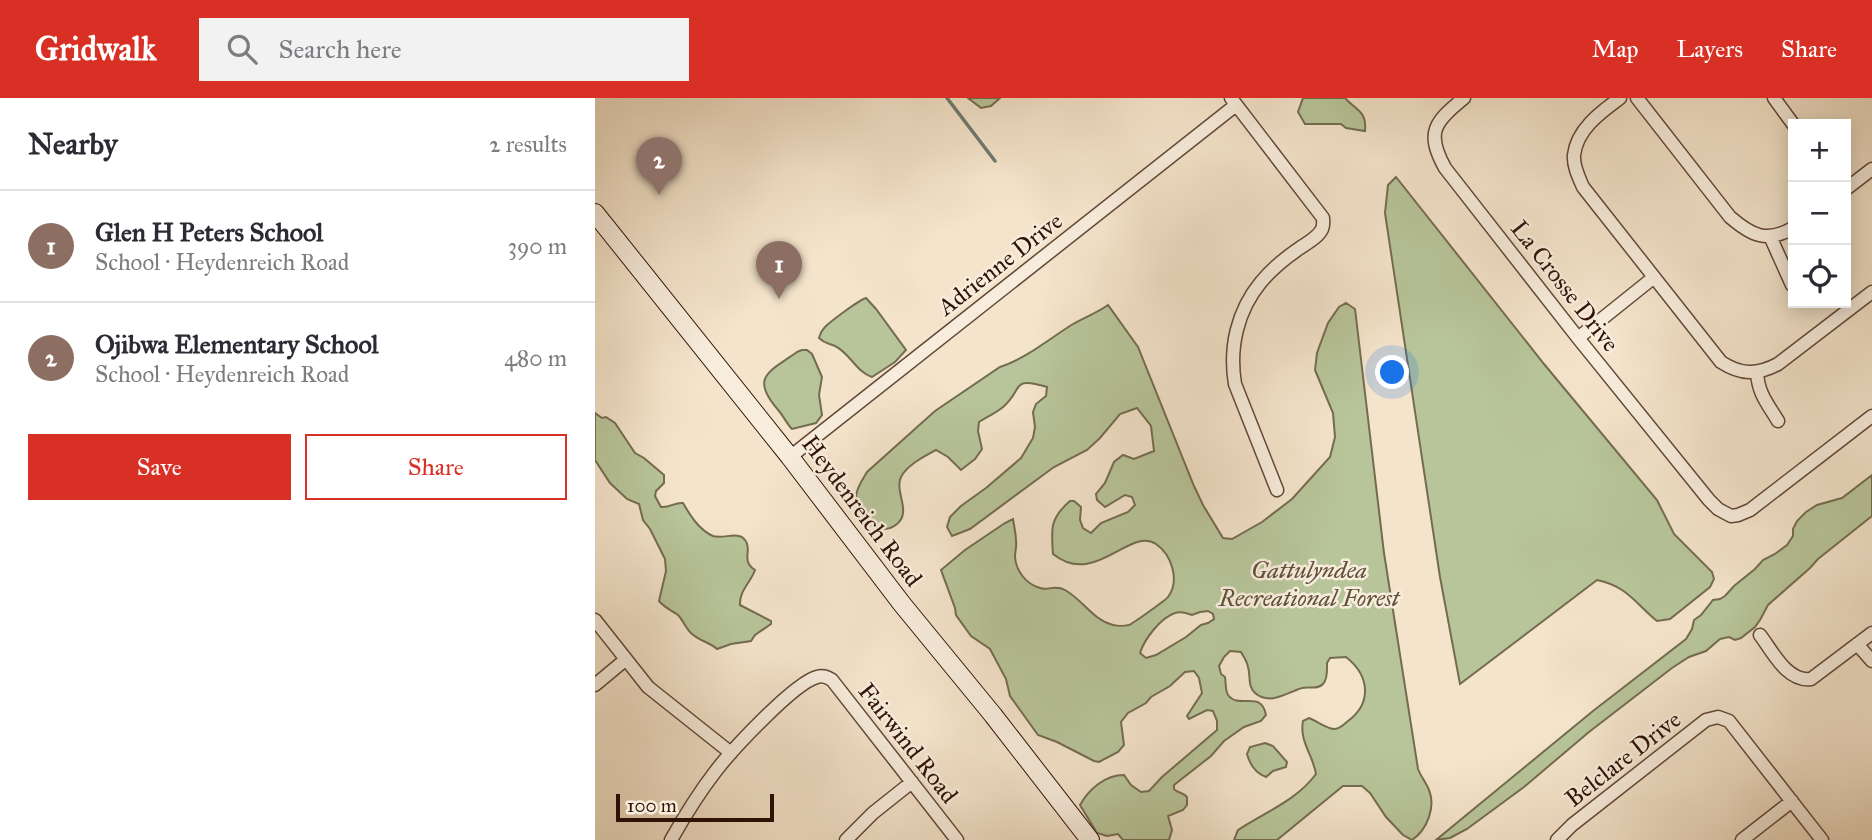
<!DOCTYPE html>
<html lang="en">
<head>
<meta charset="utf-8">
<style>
	:root { --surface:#fff; --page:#f2f2f3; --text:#2b2b33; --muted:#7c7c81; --line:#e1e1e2; --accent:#d93025 }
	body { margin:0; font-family:"IM FELL Great Primer",serif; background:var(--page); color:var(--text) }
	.controls { position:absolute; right:21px; top:21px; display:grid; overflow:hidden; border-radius:0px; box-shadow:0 4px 18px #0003 }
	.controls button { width:63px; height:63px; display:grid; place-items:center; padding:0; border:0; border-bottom:2px solid var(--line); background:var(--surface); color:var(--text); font:35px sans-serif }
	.scale { position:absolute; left:21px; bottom:18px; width:158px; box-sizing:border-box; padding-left:7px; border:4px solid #301307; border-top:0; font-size:19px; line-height:24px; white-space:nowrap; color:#301307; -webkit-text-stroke:5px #f8eddd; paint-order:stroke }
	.you { position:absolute; left:798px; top:275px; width:24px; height:24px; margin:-18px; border:5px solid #fff; border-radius:50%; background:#1a73e8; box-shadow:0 0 0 10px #1a73e833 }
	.badge { display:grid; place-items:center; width:46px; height:46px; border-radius:50%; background:var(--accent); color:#fff; font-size:23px; font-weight:700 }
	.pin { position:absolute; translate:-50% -58px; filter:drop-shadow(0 2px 4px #0008) }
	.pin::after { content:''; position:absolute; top:37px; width:24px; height:21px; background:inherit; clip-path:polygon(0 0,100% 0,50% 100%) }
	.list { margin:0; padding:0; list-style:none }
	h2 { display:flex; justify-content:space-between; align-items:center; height:91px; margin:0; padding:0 28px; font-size:30px }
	h2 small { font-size:23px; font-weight:400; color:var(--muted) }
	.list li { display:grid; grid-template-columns:46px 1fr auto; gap:21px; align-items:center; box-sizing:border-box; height:112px; padding:0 28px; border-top:2px solid var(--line) }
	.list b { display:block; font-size:26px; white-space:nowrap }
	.list p { margin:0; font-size:23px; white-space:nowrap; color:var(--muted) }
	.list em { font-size:23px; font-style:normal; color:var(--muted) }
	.actions { display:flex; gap:14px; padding:21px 28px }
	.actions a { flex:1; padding:16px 0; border:2px solid var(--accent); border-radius:0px; text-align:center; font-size:24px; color:var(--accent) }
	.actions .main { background:var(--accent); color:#fff }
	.icon { flex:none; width:38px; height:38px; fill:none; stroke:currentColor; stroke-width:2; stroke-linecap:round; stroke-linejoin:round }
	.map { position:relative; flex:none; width:1277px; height:742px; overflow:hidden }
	header { display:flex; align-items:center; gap:42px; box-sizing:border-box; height:98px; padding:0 35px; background:var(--accent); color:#fff }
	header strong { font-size:33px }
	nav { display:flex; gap:38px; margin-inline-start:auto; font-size:24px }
	.search { width:490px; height:63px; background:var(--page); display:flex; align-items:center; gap:18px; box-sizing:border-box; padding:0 24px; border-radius:0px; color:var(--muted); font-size:26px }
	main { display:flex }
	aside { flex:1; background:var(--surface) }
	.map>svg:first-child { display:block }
	.green { fill:#b8c59a; stroke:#746c50; stroke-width:2; fill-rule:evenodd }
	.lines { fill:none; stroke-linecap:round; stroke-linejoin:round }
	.stream { stroke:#717a71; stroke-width:3.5 }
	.street-casing { stroke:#614738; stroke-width:15 }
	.secondary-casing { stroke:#301307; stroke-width:20 }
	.street { stroke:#f8eddd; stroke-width:12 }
	.secondary { stroke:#f8eddd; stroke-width:18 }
	.labels { text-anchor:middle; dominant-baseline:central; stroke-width:5; stroke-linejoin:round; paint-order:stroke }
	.street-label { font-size:24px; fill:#301307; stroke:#f8eddd }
	.park-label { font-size:24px; font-style:italic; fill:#60513a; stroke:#f8eddd }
</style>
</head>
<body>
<header>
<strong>Gridwalk</strong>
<div class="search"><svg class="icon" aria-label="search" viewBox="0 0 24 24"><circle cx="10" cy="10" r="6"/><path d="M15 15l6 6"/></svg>Search here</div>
<nav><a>Map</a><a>Layers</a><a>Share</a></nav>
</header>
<main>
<aside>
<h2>Nearby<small>2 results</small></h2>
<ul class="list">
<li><span class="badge" style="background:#8d6e63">1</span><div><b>Glen H Peters School</b><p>School · Heydenreich Road</p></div><em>390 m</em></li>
<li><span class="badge" style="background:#8d6e63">2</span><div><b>Ojibwa Elementary School</b><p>School · Heydenreich Road</p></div><em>480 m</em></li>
</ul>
<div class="actions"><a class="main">Save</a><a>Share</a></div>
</aside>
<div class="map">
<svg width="1277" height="742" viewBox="0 0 1277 742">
	<rect width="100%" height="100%" fill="#f4e4cb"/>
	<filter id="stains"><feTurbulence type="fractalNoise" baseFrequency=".00286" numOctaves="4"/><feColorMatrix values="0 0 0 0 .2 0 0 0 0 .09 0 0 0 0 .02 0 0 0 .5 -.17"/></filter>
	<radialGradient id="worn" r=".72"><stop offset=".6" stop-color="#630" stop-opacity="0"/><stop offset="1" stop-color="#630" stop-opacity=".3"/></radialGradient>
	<path class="green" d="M 373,0 L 405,0 L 396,8 L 386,10 Z
		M 708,0 L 750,0 C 762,13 772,13 770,33 L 751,30 L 746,26 L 710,26 L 703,14 Z
		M 801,79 L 949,266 L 1062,402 L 1079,436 L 1117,474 L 1119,481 L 1115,489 L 1075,521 L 1062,523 C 1041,506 1032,488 1002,482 L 865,586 L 845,479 L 790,115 L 793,87 Z
		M 271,200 L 281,211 L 311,252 L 300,264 L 277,279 C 261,274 255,255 240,248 C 233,245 230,246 224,240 C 226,234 226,233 230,229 C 236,223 264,202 271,200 Z
		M 751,205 L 760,211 L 789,455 L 823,671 C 826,679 831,684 834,692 C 841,709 832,732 817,742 L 808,737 L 791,719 L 775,695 L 767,688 L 748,688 L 682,742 L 639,742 L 643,732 C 670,714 701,703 721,676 C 718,657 704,643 708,623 L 714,620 C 722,623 730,630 739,631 C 745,631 748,627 753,623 C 777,605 775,578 751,559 L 735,560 L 732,565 C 732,571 733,581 728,586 C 723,592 713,588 707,590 C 693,594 675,608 660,595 C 652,587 656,578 653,569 C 652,563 648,558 646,554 L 635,553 L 629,559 L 624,568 L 626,576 L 630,579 C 631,585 630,592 633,597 C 644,612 666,591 671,617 L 666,623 L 649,629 L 629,643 L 616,658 L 579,687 L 579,691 C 582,695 588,694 592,699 L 592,707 L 588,712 L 573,718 L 577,732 L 574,742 L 528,742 L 523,736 L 512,738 L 502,735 L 485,707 C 494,691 510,677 529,677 L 536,687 L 546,694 L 554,693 L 567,679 L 622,632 L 622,623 L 618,613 L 612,612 L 594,621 L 592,618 L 607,595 L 604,580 L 599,573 L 590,574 L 575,588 L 556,599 L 551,605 L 533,615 L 526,624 L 529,647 L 523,654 L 504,664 L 499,663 L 462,644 L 443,637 L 415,598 L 411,581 L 395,551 L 376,538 L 361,517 L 360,510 L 346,472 L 370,452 L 410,425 L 418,421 C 419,428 421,436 421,443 C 422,448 420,453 420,459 C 421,473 431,486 445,490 C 454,493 460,486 470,492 C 488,502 498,522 518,527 C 522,528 530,528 534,527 C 537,526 571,502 573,499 C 585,483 577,457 561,446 C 535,428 500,490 458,456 C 456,431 455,420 475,403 L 479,403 L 486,409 L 485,422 L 488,430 L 496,435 L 506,425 L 533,414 L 540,407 L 537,399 L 530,397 L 510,409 L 502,402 L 501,396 L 510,385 L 519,364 L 528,357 L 539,361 L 559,353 L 556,328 L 542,310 L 525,316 L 505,340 L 492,352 L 459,369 L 375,431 L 357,438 L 352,429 L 355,419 L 366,408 L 391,390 L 426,360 L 438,340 L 440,329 L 438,314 L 441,306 L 451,298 L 452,289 C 415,278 429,291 408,309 C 401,315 392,319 384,324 L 383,333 L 387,351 L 380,361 L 366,372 L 353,359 L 341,352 C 330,358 312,367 306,379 C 299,393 317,414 302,426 C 284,441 261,419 261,399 C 261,390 268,381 272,374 L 340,313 L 405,269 C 432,260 454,241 478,226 C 490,219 502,215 513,207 L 543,249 L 599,388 L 608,407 L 628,440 L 637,441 L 667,424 L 697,401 L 735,359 L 740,339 L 738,315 L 720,272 L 722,255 L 733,225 L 744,209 ZM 613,513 L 618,516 L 619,521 L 613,525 L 606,527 L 591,539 L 561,557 L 551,560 L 545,555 C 549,542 565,520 580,515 C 586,513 591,515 597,517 L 605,514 Z
		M 207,252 L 212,252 L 217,256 L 227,279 L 224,297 L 227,317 L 221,325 L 197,331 C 192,326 189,319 184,313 C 154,279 174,274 202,254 Z
		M 0,315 L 7,320 L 11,319 L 20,325 L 40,355 L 49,360 L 69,377 L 69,385 L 61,393 L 60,398 L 66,409 C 75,410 80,404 88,405 C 95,417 104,432 118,438 C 129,441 144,433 150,442 C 158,452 145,462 160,472 C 156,484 144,493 145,507 L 176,523 L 176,526 L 160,537 L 156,543 L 136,546 L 122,551 C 114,544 105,543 97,536 C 91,531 88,522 83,517 C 76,512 70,510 64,503 L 71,473 L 70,461 L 55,431 L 48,422 L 44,406 L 32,401 L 15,385 L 0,362 Z
		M 1277,377 L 1277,418 L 1223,461 L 1215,470 L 1173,507 L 1165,522 L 1160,529 L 1146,540 L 1140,542 L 1134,539 L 1125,541 L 1111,553 L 1094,559 L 1077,570 L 994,634 L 929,689 L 872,731 L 855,740 L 841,742 L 998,613 L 1091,541 L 1097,531 L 1099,522 L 1106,517 L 1118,502 L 1125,501 L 1130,498 L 1139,488 L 1160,471 L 1168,462 L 1180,456 L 1192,447 L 1198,438 L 1198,431 L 1202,423 L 1211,414 L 1222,407 L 1247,400 Z
		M 670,645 L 678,648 L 692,664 L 691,669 L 678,673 L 671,679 C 660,675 655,667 652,656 L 655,649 Z"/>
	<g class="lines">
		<path class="stream" d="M 352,0 L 400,63"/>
		<defs>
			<path id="street" d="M 636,0 L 728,120 C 728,125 729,126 727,131 C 723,140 710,146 702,152 C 689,161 676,172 666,184 C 642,213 634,250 640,286 L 682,392
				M 869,0 C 840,24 830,34 850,70 L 983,240 L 1114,402 L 1123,411 L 1136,418 L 1143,417 L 1155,412 L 1277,318
				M 1025,0 C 1006,14 982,31 979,57 C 978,68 984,80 988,89 L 1126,264 C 1146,277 1162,277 1183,266 L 1277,194
				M 1042,0 L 1135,119 C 1157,138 1172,145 1198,130
				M 1179,0 L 1198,26
				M 1251,91 L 1277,71
				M 1175,138 L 1197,187
				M 983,240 L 1058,180
				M 1162,274 C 1163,295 1172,305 1183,323
				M 195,359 L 641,7
				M 0,522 L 53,589 L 136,655
				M 1165,537 C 1178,554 1192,584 1216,581 L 1277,535
				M 1262,546 L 1277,563
				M 0,587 L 30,562
				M 76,742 C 89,719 103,696 120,674 C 136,653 199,585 222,579 C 228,577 232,579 237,582 L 362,742
				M 251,742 L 278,715 L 317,684
				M 962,742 L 977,727 L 1111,622 L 1123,619 L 1134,623 L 1227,742
				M 1147,742 L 1197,703"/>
			<path id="secondary" d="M 0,115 L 195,359 L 307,506 L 398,617 L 495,742"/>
		</defs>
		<use href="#street" class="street-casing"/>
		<use href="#secondary" class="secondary-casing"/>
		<use href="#street" class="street"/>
		<use href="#secondary" class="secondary"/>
	</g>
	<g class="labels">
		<g class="street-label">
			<text transform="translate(405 166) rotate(-38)">Adrienne Drive</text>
			<text transform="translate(970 188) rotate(52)">La Crosse Drive</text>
			<text transform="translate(267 413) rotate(53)">Heydenreich Road</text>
			<text transform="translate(313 645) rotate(52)">Fairwind Road</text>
			<text transform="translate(1028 661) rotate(-38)">Belclare Drive</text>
		</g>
		<g class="park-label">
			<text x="714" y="472">Gattulyndea<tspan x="714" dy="28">Recreational Forest</tspan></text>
		</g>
	</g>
	<rect width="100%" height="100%" filter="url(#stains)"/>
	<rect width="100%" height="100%" fill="url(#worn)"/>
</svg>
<div class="controls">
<button>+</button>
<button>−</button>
<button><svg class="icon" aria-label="locate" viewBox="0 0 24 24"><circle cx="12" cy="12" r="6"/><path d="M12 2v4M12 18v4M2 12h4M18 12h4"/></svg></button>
</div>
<div class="scale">100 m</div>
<div class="you"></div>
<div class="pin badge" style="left:184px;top:201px;background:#8d6e63">1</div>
<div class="pin badge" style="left:64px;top:97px;background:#8d6e63">2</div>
</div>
</main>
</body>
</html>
